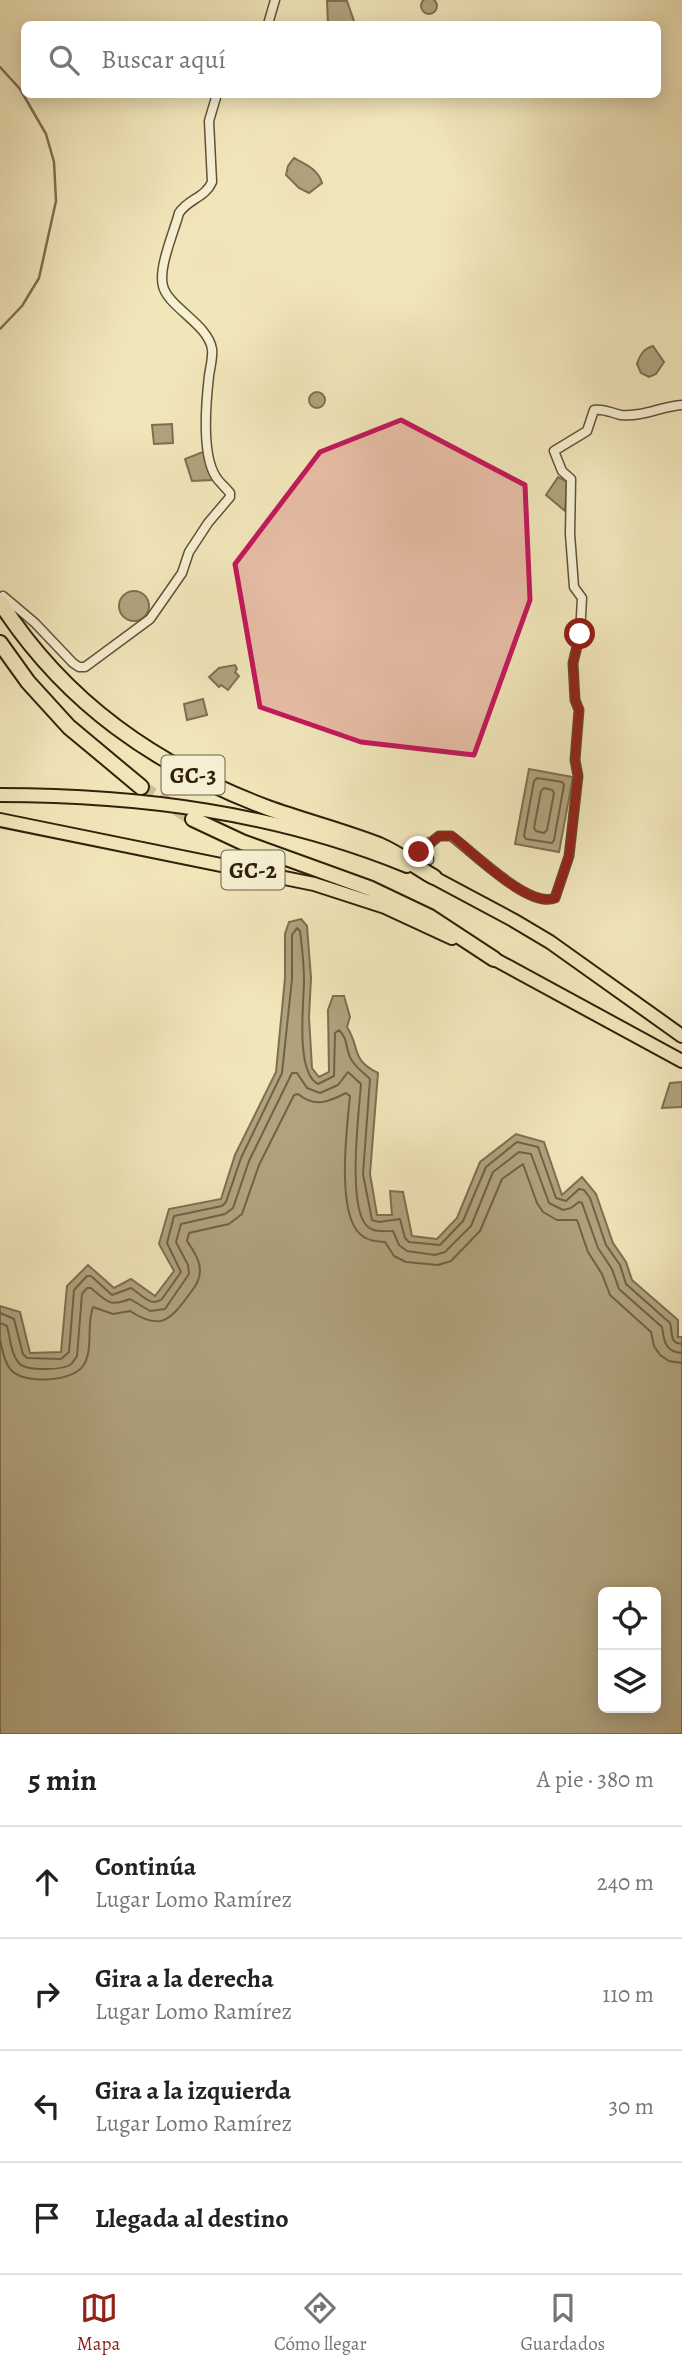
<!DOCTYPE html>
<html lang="es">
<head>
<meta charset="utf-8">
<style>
	:root { --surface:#fff; --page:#f2f2f2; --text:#222; --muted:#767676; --line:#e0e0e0; --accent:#8f2418 }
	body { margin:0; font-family:Alegreya,serif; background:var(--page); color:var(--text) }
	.controls { position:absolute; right:21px; bottom:21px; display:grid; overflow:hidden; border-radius:10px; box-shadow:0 4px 18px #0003 }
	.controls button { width:63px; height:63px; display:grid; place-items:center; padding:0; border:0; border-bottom:2px solid var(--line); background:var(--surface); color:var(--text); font:35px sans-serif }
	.stop { position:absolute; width:21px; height:21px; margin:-16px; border:5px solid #8f2418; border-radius:50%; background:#fff }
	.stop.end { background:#8f2418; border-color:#fff; box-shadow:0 2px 7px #0008 }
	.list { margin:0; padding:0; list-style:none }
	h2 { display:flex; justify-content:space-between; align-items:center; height:91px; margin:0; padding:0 28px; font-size:30px }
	h2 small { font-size:23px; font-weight:400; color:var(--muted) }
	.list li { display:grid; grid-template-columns:46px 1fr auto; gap:21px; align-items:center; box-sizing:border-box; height:112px; padding:0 28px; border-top:2px solid var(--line) }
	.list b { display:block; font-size:26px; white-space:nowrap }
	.list p { margin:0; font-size:23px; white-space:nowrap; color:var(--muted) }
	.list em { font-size:23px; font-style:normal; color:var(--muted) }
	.icon { flex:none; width:38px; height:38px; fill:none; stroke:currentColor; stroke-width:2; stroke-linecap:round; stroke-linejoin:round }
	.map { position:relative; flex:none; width:682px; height:1734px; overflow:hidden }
	.search { position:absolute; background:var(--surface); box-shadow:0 4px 18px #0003; left:21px; right:21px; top:21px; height:77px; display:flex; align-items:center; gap:18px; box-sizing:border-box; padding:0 24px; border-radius:10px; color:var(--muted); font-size:26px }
	.sheet { height:539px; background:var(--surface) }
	nav { display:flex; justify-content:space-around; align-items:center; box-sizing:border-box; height:98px; border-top:2px solid var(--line); background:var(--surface); font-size:19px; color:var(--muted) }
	nav a { display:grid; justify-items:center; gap:4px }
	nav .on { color:var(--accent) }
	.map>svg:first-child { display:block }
	.water { fill:#b0a37e; stroke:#7d6f50; stroke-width:2; fill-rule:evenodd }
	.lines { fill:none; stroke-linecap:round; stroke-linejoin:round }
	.shore { stroke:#706244; stroke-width:2 }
	.stream { stroke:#7d6f50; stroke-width:2.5 }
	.motorway-tunnel { stroke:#cbbe97; stroke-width:14; stroke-dasharray:14 7; stroke-linecap:butt }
	.minor-casing { stroke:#615237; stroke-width:11 }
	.trunk-casing { stroke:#31200b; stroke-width:16 }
	.motorway-casing { stroke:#31200b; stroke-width:18 }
	.minor { stroke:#f6efd2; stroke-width:8 }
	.trunk { stroke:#f1e6ba; stroke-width:12 }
	.motorway { stroke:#f1e6ba; stroke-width:14 }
	.route { stroke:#8f2418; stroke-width:9 }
	.marked { fill:#c2185b; fill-opacity:0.2; stroke:#c2185b; stroke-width:5; stroke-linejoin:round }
	.labels { text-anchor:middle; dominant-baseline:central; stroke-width:5; stroke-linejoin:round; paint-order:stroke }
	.shield { fill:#f6efd2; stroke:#6c5e47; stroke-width:2 }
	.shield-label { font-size:23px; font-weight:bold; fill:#31200b }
</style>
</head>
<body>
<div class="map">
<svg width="682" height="1734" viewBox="0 0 682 1734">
	<rect width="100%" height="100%" fill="#f1e6ba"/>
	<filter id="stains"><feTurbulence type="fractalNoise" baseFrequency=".00286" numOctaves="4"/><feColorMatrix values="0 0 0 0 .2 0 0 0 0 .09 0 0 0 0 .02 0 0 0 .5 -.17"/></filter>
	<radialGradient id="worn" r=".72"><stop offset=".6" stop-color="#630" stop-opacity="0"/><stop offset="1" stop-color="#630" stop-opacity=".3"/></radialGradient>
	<path class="water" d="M421 6a8 8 0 1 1 16 0a8 8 0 1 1-16 0Z
		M 327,1 L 347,1 L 355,24 L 328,24 Z
		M 294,158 C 305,164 318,169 322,183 L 309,193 L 299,188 L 286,175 L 288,166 Z
		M 653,346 L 664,362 L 656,374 L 649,377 L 641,373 L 637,364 C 640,355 643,349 653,346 Z
		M309 400a8 8 0 1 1 16 0a8 8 0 1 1-16 0Z
		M 172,424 L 173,443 L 154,444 L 152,425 Z
		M 205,451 L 212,480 L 192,481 L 185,459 Z
		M 558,477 L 567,482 L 565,511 L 546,495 Z
		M119 606a15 15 0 1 1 30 0a15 15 0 1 1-30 0Z
		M 235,665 L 237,669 L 235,672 L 239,676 L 228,690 L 221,685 L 219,687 L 209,677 L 219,668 Z
		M 203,699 L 207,715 L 187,720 L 184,704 Z
		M 529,769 L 573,777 L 559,852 L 515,844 Z
		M 301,919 L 307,926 L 311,978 L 309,1017 L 312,1068 L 319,1077 L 329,1072 L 328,1010 L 333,996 L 344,996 L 350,1017 L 347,1027 C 361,1049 350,1059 378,1073 L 370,1174 L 377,1215 L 392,1215 L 390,1191 L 403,1192 L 412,1236 L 437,1239 L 457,1218 L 480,1162 L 516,1134 L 544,1142 L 562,1195 L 582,1177 L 596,1194 L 613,1243 L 626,1262 L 632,1280 L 678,1320 L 678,1337 L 682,1337 L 682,1734 L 0,1734 L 0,1306 L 20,1312 L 30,1353 L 61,1352 L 67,1286 L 88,1265 L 114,1288 L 131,1279 L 155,1296 L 174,1271 L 159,1244 L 169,1209 L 221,1199 L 235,1155 L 276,1072 L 285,978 L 285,934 L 289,922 ZM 603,1592 L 656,1592 L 656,1708 L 603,1708 Z
		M 682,1082 L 682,1107 L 662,1108 L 670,1083 Z"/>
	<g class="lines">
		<path class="shore" d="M 537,778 L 562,782 L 564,785 L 554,840 L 552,843 L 526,839 L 524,836 L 534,781 Z
			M 544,788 L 552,790 L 554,793 L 547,830 L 544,833 L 536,831 L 534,828 L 541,791 Z
			M 0,1313 L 14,1319 L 23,1354 L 27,1358 L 61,1359 L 69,1352 L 74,1290 L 87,1276 L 91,1276 L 112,1295 L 131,1288 C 141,1294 151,1308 162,1299 L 181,1272 L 167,1243 L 174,1216 L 222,1206 L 226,1202 L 241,1158 L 282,1073 L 292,979 L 292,935 L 297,928 L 300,931 C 302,947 304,964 304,980 C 304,1003 295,1072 318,1084 L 334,1076 L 335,1033 L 339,1030 C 348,1039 345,1046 350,1057 C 354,1067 363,1072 370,1079 L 363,1174 L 372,1220 L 379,1222 L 400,1219 L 405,1238 L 409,1242 L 440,1245 L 463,1221 L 486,1167 L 517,1142 L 538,1147 L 556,1198 L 566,1201 L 579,1189 L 584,1190 L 590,1198 L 606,1245 L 620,1265 L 626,1284 L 670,1323 C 673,1332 669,1344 682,1344
			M 0,1323 L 7,1326 C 10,1337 11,1356 20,1364 C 27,1371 61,1370 70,1365 C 74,1362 74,1360 77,1356 L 82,1294 L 87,1288 L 91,1288 C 107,1302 110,1307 130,1299 L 150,1311 L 165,1309 L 189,1274 L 188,1265 L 176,1242 L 181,1224 L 225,1214 L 233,1208 L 249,1161 L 292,1073 L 297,1073 L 307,1088 L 320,1093 L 338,1085 L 348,1072 L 361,1084 C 359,1112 347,1207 367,1226 C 374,1233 385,1231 393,1231 L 399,1245 L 407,1251 L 435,1255 L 445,1252 L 471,1226 L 493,1172 L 519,1152 L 531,1154 L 549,1203 L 563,1210 L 571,1208 L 579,1202 L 582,1203 L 598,1248 L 612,1269 L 619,1289 L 662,1327 C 664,1341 665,1352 682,1353
			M 0,1340 C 3,1351 4,1363 12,1371 C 25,1384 72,1382 83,1366 C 94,1350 86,1325 93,1307 L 113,1314 L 130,1311 C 159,1330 169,1322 188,1296 C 194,1288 200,1281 200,1271 C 200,1260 193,1250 187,1241 L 189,1233 L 229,1224 L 242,1214 L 259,1165 L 294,1095 L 298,1094 C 315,1108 328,1102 346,1093 L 350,1096 C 347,1127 336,1212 360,1234 C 367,1241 376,1241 385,1242 L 394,1256 L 406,1262 L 438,1265 L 451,1261 L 480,1231 L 502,1179 L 523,1164 L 537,1203 L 543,1212 L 557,1220 L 577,1220 L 588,1252 L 602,1274 L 610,1295 L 651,1332 L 654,1346 L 660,1355 L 669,1361 L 682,1363"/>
		<path class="stream" d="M 0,67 L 20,89 L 46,134 L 54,162 L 56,201 L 39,278 L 22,306 L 0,329"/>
		<path class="motorway-tunnel" d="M 141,787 L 193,819"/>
		<defs>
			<path id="minor" d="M 268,24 L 275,0
				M 3,596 L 35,623 L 73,663 L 79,667 L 85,667 L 150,619 L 182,573 L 189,552 L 208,523 L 230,497 L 230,493 C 226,488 219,482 216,477 C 201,454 206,402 209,376 C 210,368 213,358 212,349 C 208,324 168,307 163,286 C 158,268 174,232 179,213 C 188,199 205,198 212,182 L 209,121 L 217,94
				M 417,854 L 439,836 L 451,836 C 472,851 529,909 555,898 L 569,856 L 578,776 L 575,760 L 579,710 L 575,700 L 573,663 L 580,634 L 582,598 L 574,587 L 570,534 L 571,479 L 562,471 L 554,451 L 587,431 L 594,410 C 604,408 611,413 621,415 C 644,417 662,406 682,405
				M 429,860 L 428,850 L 430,842"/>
			<path id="trunk" d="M 0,795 C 140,795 277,813 407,866
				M 0,820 L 314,884 L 385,907 L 452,938
				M 427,874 L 513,920 L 550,942 L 682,1036
				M 487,955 L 682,1061"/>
			<path id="motorway" d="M 0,602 C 65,703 156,766 268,808 C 304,821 343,831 379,845 C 398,853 416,867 434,877
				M 0,643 L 28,682 L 69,727 L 141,787
				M 193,819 L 242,842 L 369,888 L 430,917 L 494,959"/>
		</defs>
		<use href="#minor" class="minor-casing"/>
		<use href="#trunk" class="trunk-casing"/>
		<use href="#motorway" class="motorway-casing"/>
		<use href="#minor" class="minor"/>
		<use href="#trunk" class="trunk"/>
		<use href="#motorway" class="motorway"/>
	</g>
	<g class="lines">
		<path class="route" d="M 419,852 L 439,836 L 452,836 C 472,851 528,909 555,898 L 569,856 L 578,776 L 575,760 L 579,710 L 575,700 L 573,663 L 580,634"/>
	</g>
	<path class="marked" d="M 401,420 L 525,485 L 530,600 L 474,755 L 361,742 L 260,707 L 235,564 L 320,452 Z"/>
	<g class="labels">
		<g class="shield">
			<rect x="161.5" y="755.5" width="63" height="39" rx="5"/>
			<rect x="221.5" y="850.5" width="63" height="39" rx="5"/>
		</g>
		<g class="shield-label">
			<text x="193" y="775">GC-3</text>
			<text x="253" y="870">GC-2</text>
		</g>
	</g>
	<rect width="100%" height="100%" filter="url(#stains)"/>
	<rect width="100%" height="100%" fill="url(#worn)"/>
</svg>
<div class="controls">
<button><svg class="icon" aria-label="locate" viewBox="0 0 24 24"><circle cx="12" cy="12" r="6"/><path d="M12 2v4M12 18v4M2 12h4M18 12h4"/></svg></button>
<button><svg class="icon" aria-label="layers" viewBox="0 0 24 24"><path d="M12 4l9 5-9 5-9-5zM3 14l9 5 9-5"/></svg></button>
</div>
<div class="stop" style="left:580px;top:634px"></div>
<div class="stop end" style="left:419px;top:852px"></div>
<div class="search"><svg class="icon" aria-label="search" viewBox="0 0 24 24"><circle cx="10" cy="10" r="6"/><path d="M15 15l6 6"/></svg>Buscar aquí</div>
</div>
<section class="sheet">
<h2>5 min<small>A pie · 380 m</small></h2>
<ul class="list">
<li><svg class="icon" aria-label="ahead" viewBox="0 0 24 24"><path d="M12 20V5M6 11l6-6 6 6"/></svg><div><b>Continúa</b><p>Lugar Lomo Ramírez</p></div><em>240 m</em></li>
<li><svg class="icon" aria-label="right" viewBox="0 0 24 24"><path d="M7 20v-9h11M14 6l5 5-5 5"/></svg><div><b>Gira a la derecha</b><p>Lugar Lomo Ramírez</p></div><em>110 m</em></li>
<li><svg class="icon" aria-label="left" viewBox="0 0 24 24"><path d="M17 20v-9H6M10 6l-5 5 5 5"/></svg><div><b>Gira a la izquierda</b><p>Lugar Lomo Ramírez</p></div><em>30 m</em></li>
<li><svg class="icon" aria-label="arrive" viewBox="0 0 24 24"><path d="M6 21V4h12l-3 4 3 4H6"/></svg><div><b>Llegada al destino</b></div></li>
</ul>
</section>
<nav>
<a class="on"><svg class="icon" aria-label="map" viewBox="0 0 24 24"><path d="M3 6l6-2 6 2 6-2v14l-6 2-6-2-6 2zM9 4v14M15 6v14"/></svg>Mapa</a>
<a><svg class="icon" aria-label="directions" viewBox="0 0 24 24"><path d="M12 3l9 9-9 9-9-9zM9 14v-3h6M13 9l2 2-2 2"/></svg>Cómo llegar</a>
<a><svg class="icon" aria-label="saved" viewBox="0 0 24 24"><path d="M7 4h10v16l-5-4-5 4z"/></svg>Guardados</a>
</nav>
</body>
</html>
